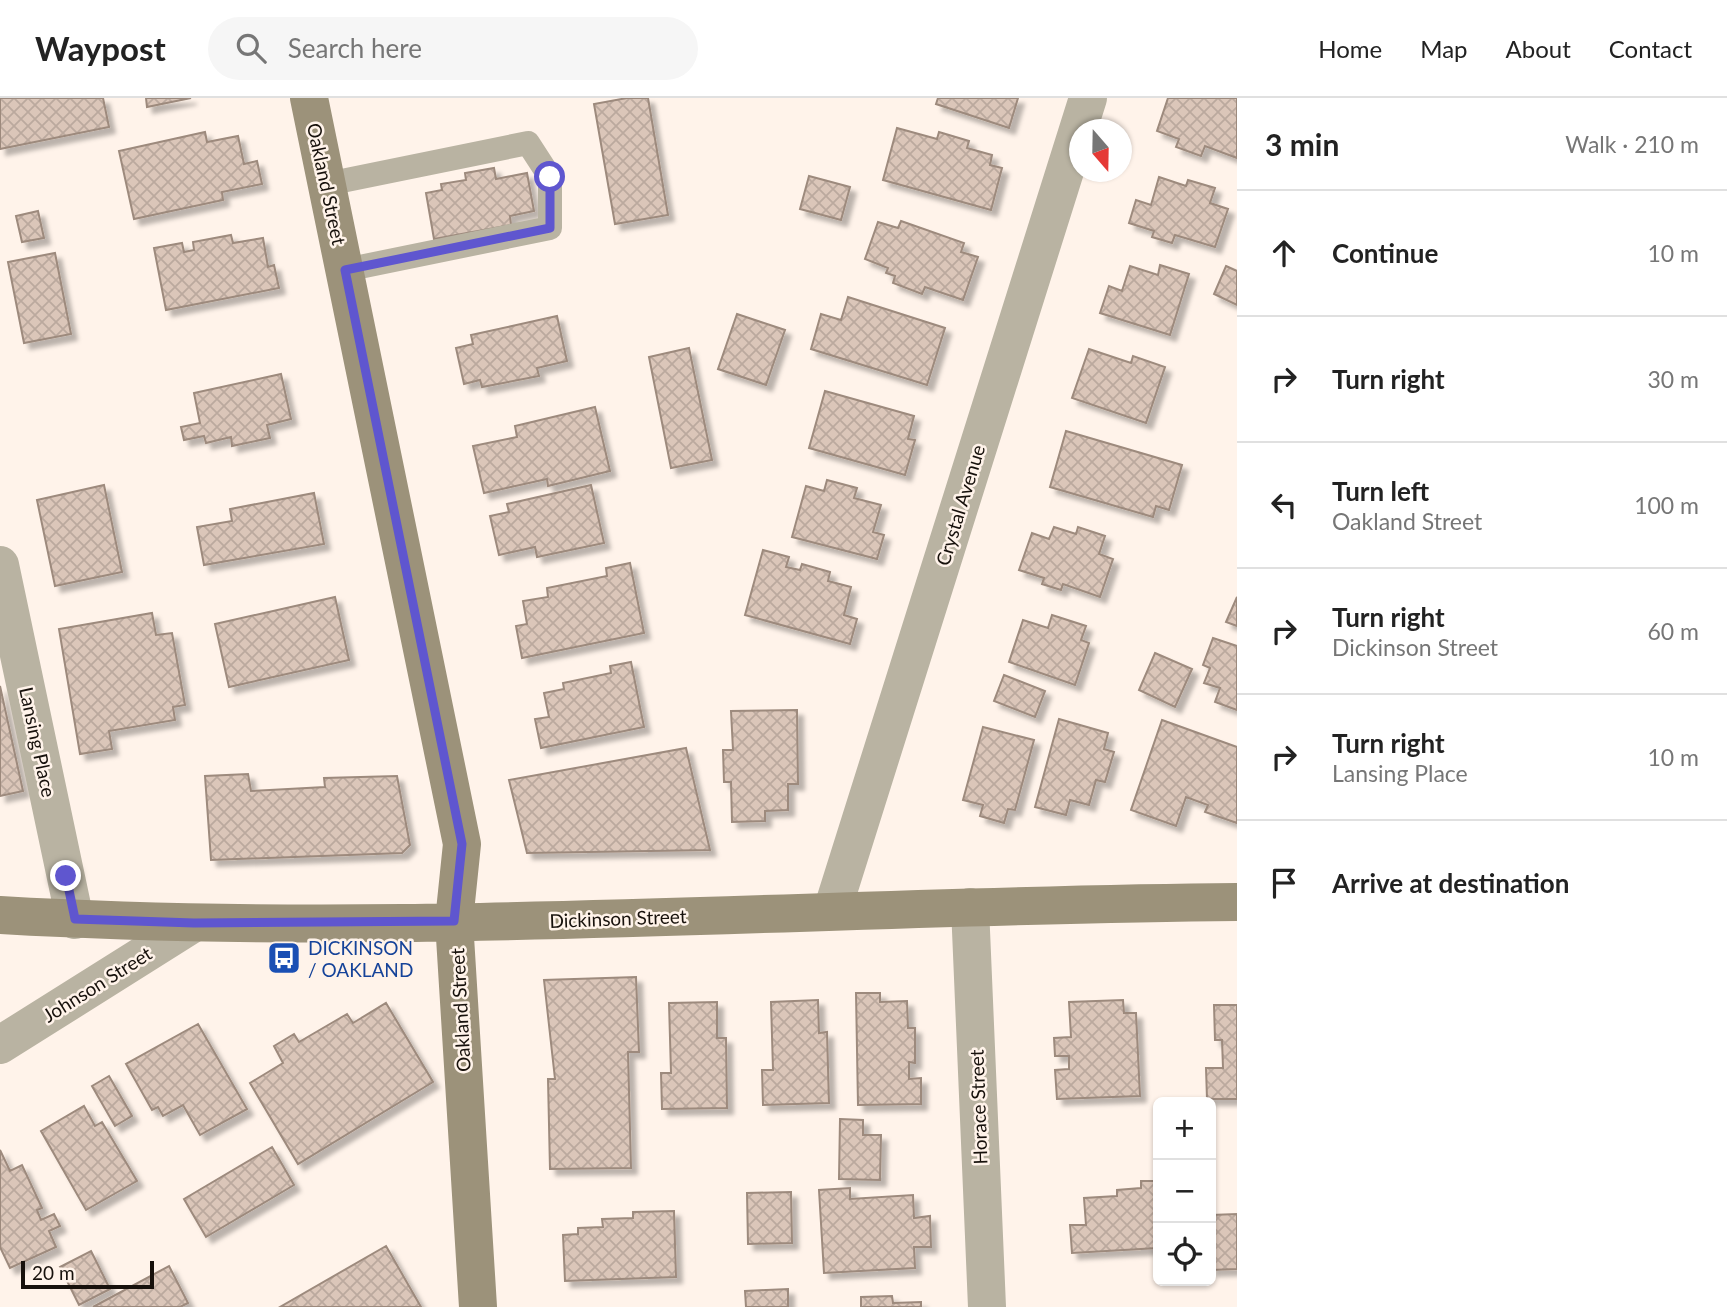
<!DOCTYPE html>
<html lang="en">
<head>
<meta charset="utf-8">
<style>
	:root { --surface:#fff; --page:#f6f6f6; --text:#222; --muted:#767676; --line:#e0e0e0 }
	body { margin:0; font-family:Lato,sans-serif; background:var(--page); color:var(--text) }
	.controls { position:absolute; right:21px; bottom:21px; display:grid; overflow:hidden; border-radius:10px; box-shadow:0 2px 5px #0004 }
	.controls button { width:63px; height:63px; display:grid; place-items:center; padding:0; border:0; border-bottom:2px solid var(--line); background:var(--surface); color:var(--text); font:35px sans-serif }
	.compass { position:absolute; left:1069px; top:21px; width:63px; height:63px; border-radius:50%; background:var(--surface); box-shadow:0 2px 5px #0004; rotate:160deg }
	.scale { position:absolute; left:21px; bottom:18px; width:133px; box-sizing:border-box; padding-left:7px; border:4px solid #17110c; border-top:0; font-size:19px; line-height:24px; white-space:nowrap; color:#17110c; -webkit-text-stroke:5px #fff3ea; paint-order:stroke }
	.stop { position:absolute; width:21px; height:21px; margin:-16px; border:5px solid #5f56cf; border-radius:50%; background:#fff }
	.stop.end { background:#5f56cf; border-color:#fff; box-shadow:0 2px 7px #0008 }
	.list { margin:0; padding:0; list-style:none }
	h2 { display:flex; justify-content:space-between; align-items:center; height:91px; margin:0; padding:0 28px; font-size:30px }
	h2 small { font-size:23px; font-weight:400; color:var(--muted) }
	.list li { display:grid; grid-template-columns:46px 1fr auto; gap:21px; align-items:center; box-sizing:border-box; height:126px; padding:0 28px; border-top:2px solid var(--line) }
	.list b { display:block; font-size:26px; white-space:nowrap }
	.list p { margin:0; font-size:23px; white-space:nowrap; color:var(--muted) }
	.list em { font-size:23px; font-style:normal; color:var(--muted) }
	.icon { flex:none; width:38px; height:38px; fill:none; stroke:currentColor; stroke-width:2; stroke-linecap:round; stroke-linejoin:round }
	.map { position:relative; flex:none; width:1237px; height:1209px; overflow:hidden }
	header { display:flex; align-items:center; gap:42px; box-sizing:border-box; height:98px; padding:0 35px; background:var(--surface); border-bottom:2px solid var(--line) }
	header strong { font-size:33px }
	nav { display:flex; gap:38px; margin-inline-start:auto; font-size:24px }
	.search { width:490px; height:63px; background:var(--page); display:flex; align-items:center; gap:18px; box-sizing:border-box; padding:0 24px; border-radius:38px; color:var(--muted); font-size:26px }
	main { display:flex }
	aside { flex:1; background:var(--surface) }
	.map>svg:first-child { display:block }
	.building { fill:url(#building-cross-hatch); stroke:#9d8a7d; stroke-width:2; filter:url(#shadow) }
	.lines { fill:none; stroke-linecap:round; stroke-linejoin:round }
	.lane { stroke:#b9b3a2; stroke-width:24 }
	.street { stroke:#b9b3a2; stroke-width:38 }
	.secondary { stroke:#9c927a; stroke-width:38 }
	.route { stroke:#5f56cf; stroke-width:9 }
	.labels { text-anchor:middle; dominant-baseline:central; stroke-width:5; stroke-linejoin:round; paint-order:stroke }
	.street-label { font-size:19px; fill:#17110c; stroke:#fff3ea }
	.transit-label { font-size:19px; fill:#164399; stroke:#fff3ea; text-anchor:start }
</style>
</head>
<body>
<header>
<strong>Waypost</strong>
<div class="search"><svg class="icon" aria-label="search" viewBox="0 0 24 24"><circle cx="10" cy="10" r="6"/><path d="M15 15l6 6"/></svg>Search here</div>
<nav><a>Home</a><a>Map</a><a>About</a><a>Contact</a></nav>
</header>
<main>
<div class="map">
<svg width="1237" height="1209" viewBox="0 0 1237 1209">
	<defs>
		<pattern id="building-cross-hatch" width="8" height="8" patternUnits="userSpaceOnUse" patternTransform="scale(1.75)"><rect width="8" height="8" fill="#dbc6b9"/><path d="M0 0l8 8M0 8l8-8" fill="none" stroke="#bba99e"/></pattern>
		<filter id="shadow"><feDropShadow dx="6" dy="6" stdDeviation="2" flood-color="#0004"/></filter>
	</defs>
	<rect width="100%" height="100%" fill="#fff3ea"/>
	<path class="building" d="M 0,0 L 103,0 L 109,29 L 0,51 Z
		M 146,0 L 191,0 L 147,9 Z
		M 627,0 L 648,0 L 668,117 L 615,126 L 594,6 Z
		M 938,0 L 1018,0 L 1009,30 L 936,6 Z
		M 1168,0 L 1237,0 L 1237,60 L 1205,48 L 1201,58 L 1176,49 L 1179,41 L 1157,33 Z
		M 897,30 L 937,41 L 939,34 L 969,43 L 967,50 L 992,57 L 990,67 L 1002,70 L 991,112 L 883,82 Z
		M 205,34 L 207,44 L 238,38 L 244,66 L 257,63 L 262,86 L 222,94 L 223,102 L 134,121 L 119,53 Z
		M 494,70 L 496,81 L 527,75 L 534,113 L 510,118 L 511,127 L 434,141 L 426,95 L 442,92 L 441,86 L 466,82 L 465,75 Z
		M 809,78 L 850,89 L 841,122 L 800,111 Z
		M 1159,79 L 1186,88 L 1188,82 L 1215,90 L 1210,105 L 1228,111 L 1215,149 L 1175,137 L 1172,145 L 1152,139 L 1154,133 L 1129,125 L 1136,102 L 1151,107 Z
		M 38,113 L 44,140 L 22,144 L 16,118 Z
		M 901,123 L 964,145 L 961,154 L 978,159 L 963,202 L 925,189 L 922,196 L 893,185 L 895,178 L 886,175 L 888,170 L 865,161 L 878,124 L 898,130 Z
		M 231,137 L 233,145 L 263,140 L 268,169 L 274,167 L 279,190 L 166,212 L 154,150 L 182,145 L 184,154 L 194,152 L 193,144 Z
		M 55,155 L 71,236 L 24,245 L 8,164 Z
		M 1160,167 L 1189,176 L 1170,237 L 1100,215 L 1109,188 L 1122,193 L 1130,168 L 1158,177 Z
		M 1226,168 L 1237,173 L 1237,207 L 1214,196 Z
		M 848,199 L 945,230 L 927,287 L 811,251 L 821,216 L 841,222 Z
		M 737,216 L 785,232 L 766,287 L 718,271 Z
		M 557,218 L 567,263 L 537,270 L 539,278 L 482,289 L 480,282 L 464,286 L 456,250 L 473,246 L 471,237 Z
		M 689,250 L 712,362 L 671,370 L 649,259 Z
		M 1089,251 L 1131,265 L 1133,258 L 1165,269 L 1146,325 L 1072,300 Z
		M 281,276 L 291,321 L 267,327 L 270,340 L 232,348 L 231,339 L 206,345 L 204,338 L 184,342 L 181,329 L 200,325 L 194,295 Z
		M 825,293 L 914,318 L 908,341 L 915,342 L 905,377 L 809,350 Z
		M 595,309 L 610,373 L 548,388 L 547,381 L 484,395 L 473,348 L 517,339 L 515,328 Z
		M 1066,333 L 1182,367 L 1169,412 L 1156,408 L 1153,419 L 1050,389 Z
		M 827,382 L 857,390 L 854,400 L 881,407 L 873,434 L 884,437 L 877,461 L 792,439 L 806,388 L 824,393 Z
		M 104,387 L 122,474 L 55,488 L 37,402 Z
		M 591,387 L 604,445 L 537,459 L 535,449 L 499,457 L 490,418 L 509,414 L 507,406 Z
		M 314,395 L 324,446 L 204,467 L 197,429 L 232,423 L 230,411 Z
		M 1054,429 L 1076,436 L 1078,429 L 1105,438 L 1099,456 L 1113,461 L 1100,499 L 1063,486 L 1061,492 L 1042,486 L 1044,480 L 1019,472 L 1032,435 L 1049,441 Z
		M 763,452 L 789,459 L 786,469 L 800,472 L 802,466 L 830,474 L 828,483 L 851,489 L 844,517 L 857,521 L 850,546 L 745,517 Z
		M 630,465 L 644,535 L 522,560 L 516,528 L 527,526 L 523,503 L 548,499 L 547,490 L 607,478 L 606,470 Z
		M 335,499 L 349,562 L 229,589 L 215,526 Z
		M 1237,499 L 1237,528 L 1226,524 Z
		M 152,515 L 156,537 L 172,535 L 185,607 L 173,609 L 175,622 L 109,633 L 112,651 L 80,656 L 59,531 Z
		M 1052,517 L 1086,528 L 1081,542 L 1089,545 L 1075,587 L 1009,564 L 1023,522 L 1048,530 Z
		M 1213,540 L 1237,548 L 1237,612 L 1215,604 L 1220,590 L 1204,585 L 1210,570 L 1203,567 Z
		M 1155,555 L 1192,571 L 1175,609 L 1139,592 Z
		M 631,564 L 644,629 L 541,650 L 535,621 L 549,619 L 544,595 L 564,591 L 563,585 L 611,575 L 610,568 Z
		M 1004,577 L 1045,593 L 1035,619 L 994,603 Z
		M 0,588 L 23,693 L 0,698 Z
		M 797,612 L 798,686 L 788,686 L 788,712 L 765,713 L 765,723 L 732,724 L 731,684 L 724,684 L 723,652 L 733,652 L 731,613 Z
		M 1059,621 L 1108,635 L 1104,651 L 1114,654 L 1105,684 L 1096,682 L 1089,707 L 1070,702 L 1066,717 L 1035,709 Z
		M 1162,622 L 1237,649 L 1237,725 L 1205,714 L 1208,707 L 1186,699 L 1176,728 L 1131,712 Z
		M 983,629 L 1034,642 L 1015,712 L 1008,711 L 1004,725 L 980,718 L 983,707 L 963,702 Z
		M 686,650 L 710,752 L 527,755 L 509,682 Z
		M 248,676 L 251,693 L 325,689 L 324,680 L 397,678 L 410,747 L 402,755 L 211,762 L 205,678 Z
		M 636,879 L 639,954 L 628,954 L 631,1070 L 550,1071 L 548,981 L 555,981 L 544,882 Z
		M 856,895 L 880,895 L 880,904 L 907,903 L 908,930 L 915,930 L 915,965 L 909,964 L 909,981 L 921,980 L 921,1006 L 858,1007 Z
		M 818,902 L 819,935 L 827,934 L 829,1005 L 763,1007 L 762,972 L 773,972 L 771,904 Z
		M 1123,902 L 1124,915 L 1136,915 L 1140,998 L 1057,1001 L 1055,972 L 1069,971 L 1069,958 L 1055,958 L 1054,940 L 1071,939 L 1069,904 Z
		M 717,904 L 717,940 L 726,940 L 727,1010 L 662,1011 L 661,975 L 671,975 L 669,905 Z
		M 386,905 L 433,984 L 298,1066 L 250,985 L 283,965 L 274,948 L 294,936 L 299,944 L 347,916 L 353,925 Z
		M 1214,907 L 1237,907 L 1237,1001 L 1207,1001 L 1206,970 L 1223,970 L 1222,942 L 1215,942 Z
		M 198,926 L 247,1011 L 200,1037 L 183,1007 L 163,1018 L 158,1009 L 152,1012 L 126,966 Z
		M 109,978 L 132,1018 L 115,1028 L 92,988 Z
		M 84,1008 L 95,1028 L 102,1024 L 137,1083 L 86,1112 L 41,1033 Z
		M 840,1021 L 863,1022 L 863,1037 L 881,1037 L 880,1082 L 839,1081 Z
		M 272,1049 L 294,1087 L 206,1139 L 184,1101 Z
		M 0,1052 L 10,1073 L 22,1067 L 42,1110 L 37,1112 L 41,1122 L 54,1116 L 60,1128 L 49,1133 L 56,1149 L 10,1170 L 0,1149 Z
		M 1141,1083 L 1158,1083 L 1158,1150 L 1072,1155 L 1070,1127 L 1086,1127 L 1084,1100 L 1117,1098 L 1117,1092 L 1141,1090 Z
		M 850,1090 L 850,1101 L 913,1097 L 914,1120 L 930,1118 L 931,1149 L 914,1149 L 915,1170 L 824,1175 L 819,1092 Z
		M 791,1094 L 792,1145 L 748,1146 L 747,1095 Z
		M 674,1113 L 676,1179 L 565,1183 L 563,1137 L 578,1136 L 578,1130 L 603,1129 L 602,1121 L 633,1120 L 633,1114 Z
		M 1237,1116 L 1237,1171 L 1211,1172 L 1211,1117 Z
		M 386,1148 L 421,1209 L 280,1209 Z
		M 91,1153 L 110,1191 L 79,1207 L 60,1169 Z
		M 169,1168 L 188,1205 L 180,1209 L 93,1209 Z
		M 788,1191 L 788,1209 L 746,1209 L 745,1193 Z
		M 892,1198 L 893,1205 L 921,1204 L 921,1209 L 861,1209 L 861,1199 Z"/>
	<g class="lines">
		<path class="lane" d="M 327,86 L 528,45 L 550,79 L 550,130 L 345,172"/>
		<path class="street" d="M 0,467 L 75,822
			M 970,809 L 987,1209
			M 832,813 L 1088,0
			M 0,947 L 194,825"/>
		<path class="secondary" d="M 309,0 L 462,746 L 454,823 L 478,1209
			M 0,817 C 412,841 825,807 1237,804"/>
	</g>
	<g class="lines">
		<path class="route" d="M 66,778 L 75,821 L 194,825 L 454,823 L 462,746 L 345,172 L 550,130 L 550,79"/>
	</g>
	<defs>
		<symbol id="bus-square" viewBox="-11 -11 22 22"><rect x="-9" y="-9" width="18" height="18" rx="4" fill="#1a4fb4" stroke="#fff3ea"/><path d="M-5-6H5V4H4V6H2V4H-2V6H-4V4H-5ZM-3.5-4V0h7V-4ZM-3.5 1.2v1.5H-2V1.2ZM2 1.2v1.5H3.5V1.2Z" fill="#fff"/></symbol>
	</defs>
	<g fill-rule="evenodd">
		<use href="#bus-square" x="265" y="841" width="38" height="38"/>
	</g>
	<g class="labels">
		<g class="street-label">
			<text transform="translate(327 86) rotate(78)">Oakland Street</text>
			<text transform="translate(960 407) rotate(-73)">Crystal Avenue</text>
			<text transform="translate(38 644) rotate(78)">Lansing Place</text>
			<text transform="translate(618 820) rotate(-2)">Dickinson Street</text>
			<text transform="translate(97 886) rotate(-32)">Johnson Street</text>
			<text transform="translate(460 912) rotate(-93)">Oakland Street</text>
			<text transform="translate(978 1009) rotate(-92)">Horace Street</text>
		</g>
		<g class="transit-label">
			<text x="308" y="849">DICKINSON<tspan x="308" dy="22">/ OAKLAND</tspan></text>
		</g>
	</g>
</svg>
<div class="controls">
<button>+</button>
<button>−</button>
<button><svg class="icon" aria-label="locate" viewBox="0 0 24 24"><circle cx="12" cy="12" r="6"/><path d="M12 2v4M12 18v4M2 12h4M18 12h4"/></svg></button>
</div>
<svg class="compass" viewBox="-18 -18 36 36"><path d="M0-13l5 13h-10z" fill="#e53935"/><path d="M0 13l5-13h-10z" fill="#767676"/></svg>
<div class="scale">20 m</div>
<div class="stop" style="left:550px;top:79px"></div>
<div class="stop end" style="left:66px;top:778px"></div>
</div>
<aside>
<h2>3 min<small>Walk · 210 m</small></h2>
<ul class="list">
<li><svg class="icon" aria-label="ahead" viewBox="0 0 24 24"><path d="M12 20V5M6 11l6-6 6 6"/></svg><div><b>Continue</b></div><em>10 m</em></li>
<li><svg class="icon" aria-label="right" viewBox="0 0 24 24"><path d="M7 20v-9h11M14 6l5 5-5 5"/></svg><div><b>Turn right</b></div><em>30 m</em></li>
<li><svg class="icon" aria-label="left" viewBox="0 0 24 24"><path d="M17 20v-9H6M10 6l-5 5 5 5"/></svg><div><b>Turn left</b><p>Oakland Street</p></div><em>100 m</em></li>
<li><svg class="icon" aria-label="right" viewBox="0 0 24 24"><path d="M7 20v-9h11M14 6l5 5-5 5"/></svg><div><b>Turn right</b><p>Dickinson Street</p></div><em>60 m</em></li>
<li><svg class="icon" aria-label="right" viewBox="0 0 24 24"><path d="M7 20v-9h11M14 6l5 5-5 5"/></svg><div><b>Turn right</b><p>Lansing Place</p></div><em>10 m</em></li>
<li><svg class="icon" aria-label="arrive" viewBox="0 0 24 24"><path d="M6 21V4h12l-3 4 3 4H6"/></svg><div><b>Arrive at destination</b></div></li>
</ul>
</aside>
</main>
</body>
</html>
